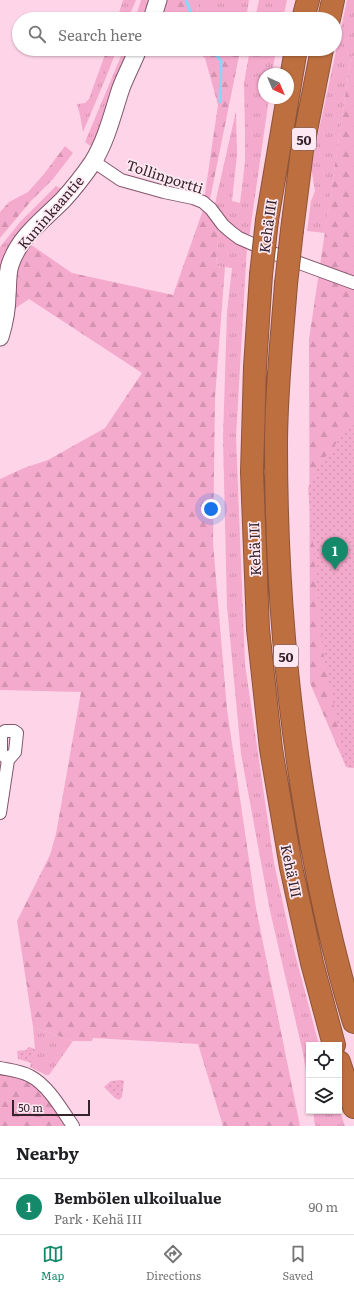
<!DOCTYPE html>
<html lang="en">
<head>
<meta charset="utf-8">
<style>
	:root { --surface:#fff; --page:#f2f2f2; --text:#202124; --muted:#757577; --line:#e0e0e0; --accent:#148a6b }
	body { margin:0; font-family:Literata,serif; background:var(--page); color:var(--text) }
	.controls { position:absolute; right:12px; bottom:12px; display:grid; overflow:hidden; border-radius:0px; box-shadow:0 1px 3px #0004 }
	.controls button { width:36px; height:36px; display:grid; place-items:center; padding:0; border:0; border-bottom:1px solid var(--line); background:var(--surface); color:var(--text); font:20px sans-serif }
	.compass { position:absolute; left:258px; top:68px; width:36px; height:36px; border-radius:50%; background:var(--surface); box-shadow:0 1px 3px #0004; rotate:136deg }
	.scale { position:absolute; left:12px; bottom:10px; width:78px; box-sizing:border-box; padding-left:4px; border:2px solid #36232c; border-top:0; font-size:11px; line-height:14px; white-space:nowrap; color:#36232c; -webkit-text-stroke:3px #fee9f2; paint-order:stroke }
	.you { position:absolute; left:211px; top:509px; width:14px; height:14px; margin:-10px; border:3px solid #fff; border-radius:50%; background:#1a73e8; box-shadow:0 0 0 6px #1a73e833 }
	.badge { display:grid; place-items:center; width:26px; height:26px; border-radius:50%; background:var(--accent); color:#fff; font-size:13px; font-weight:700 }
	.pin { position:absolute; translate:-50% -33px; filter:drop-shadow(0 1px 2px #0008) }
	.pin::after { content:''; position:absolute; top:21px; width:14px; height:12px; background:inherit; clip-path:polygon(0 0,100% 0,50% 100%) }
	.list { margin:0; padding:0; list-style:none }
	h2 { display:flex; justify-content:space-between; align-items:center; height:52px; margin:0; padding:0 16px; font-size:17px }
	h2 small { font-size:13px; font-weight:400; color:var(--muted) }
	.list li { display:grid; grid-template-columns:26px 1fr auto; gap:12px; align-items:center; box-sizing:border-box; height:56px; padding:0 16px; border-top:1px solid var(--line) }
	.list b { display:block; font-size:15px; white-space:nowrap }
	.list p { margin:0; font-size:13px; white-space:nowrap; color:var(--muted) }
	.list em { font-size:13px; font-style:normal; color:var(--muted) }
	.icon { flex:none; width:22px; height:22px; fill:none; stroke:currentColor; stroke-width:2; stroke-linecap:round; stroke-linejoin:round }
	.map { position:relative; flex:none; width:354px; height:1126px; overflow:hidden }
	.search { position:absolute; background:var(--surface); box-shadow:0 1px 3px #0004; left:12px; right:12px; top:12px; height:44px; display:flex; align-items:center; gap:10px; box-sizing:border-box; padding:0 14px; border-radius:22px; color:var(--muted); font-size:15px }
	.sheet { height:108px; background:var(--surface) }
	nav { display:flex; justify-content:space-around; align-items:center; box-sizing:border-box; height:56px; border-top:1px solid var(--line); background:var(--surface); font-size:11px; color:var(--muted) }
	nav a { display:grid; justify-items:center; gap:2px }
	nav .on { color:var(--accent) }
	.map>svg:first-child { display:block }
	.grass { fill:url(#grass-tufts) }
	.forest { fill:url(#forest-firs) }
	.park { fill:url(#park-dots) }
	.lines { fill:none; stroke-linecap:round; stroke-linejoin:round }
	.stream { stroke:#88d6fa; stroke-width:3 }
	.street-casing { stroke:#81566b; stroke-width:14 }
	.secondary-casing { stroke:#81566b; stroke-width:19 }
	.highway-casing { stroke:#8e5439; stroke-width:24 }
	.street { stroke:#fff; stroke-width:12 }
	.secondary { stroke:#fff; stroke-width:17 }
	.highway { stroke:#be6f40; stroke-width:22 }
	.highway-bridge-casing { stroke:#8e5439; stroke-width:24; stroke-linecap:butt }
	.highway-bridge { stroke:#be6f40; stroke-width:22 }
	.labels { text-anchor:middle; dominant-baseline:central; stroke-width:3.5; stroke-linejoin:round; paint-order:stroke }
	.shield { fill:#fee9f2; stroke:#725e67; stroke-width:1 }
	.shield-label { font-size:13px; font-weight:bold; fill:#36232c }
	.street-label { font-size:14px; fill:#36232c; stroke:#fee9f2 }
</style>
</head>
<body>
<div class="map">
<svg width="354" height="1126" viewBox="0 0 354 1126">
	<defs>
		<pattern id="grass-tufts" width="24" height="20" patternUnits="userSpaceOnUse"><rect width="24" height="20" fill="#f4aacd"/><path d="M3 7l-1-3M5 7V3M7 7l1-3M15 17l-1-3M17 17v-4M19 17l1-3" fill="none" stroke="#d292b0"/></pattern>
		<pattern id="forest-firs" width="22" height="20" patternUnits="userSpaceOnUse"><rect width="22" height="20" fill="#f4aacd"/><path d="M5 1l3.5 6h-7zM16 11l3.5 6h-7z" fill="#d292b0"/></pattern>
		<pattern id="park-dots" width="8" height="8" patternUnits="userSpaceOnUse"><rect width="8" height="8" fill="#f4aacd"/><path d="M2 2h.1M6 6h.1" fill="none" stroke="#d292b0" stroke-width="1.8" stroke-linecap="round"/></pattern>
	</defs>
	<rect width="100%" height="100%" fill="#fed5e8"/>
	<path class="grass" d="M 123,0 L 136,0 L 128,19 L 117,19 Z
		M 141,0 L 153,0 L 146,19 L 135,19 Z
		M 197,0 L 249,0 L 246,19 L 198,19 Z
		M 259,0 L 287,0 L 283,19 L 255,19 Z
		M 347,0 L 354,0 L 354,56 L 351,57 L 325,233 L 307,231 L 311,201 L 315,191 L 311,167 Z
		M 124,49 L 134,49 L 94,147 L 89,145 L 85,142 Z
		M 250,49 L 276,49 L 272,74 L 264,74 L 264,98 L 269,98 L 249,238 L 239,233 L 214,208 L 236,111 L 237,155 L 232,201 L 240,203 L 245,162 L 245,131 L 244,83 Z
		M 99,71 L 107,75 L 83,132 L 80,115 L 77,104 L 85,103 L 89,99 Z
		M 56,186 L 62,189 L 0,297 L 0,247 L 20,222 Z
		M 219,225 L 247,246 L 236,437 L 245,664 L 274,863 L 289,931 L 319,1045 L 309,1045 L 309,1091 L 303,1053 L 270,911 L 241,754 L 227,606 L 223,438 L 227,312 L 232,268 L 216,266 Z
		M 33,1027 L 73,1041 L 49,1075 L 46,1075 L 30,1067 L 35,1049 Z
		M 339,1109 L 345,1126 L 315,1126 L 313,1111 L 339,1111 Z"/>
	<path class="forest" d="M 163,0 L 197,0 L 198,19 L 157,19 Z
		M 107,49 L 117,49 L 107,75 L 99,71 Z
		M 192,49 L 219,49 L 221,52 L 239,56 L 209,204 L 204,200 L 218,105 L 205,58 Z
		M 354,56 L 354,768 L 346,767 L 310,683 L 309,339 L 351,57 Z
		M 65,146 L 73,153 L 53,179 L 31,201 L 0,238 L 0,212 L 9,202 L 28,192 L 44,174 Z
		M 203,210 L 219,225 L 216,266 L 225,267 L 215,398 L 213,543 L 227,709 L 256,908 L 300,1126 L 223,1126 L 198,1044 L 93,1038 L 92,1041 L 73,1041 L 33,1027 L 17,921 L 50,855 L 56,834 L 81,692 L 0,690 L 0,479 L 24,468 L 48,460 L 105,428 L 142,373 L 29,299 L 13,310 L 18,267 L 27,242 L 72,273 L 173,295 Z
		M 0,1073 L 23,1077 L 37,1086 L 67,1126 L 0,1126 Z"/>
	<path class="park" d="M 354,421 L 354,768 L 346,767 L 323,652 L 308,488 L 318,466 Z
		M 29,1047 L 35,1049 L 32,1063 L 18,1059 L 17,1051 L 27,1050 L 27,1048 Z
		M 121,1080 L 124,1081 L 122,1097 L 119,1100 L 115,1098 L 104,1087 L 111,1081 Z"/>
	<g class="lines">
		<path class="stream" d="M 186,0 L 193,19
			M 211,49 L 221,61 L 220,102"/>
		<defs>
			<path id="street" d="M 93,161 L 121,180 L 164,192 L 193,198 L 203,202 L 211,209 L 223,225 L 231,232 L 239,238 L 275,254 L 354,283
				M 0,813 L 8,760 L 15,752 L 17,733 L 14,731 L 5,731 L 1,735 L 1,753 L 8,760
				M 0,1068 C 10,1070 21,1071 30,1076 C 48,1085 62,1110 73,1126"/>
			<path id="secondary" d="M 152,19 L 158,0
				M 0,337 C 4,324 7,309 7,295 C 8,286 7,274 10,265 C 19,237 43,220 63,200 C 74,188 84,175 93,162 C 107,139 113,112 121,88 C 126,75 133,62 138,49"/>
			<path id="highway" d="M 303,19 L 308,0
				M 329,19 L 333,0
				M 267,220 L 296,49
				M 292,230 L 302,151 L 322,49
				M 261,275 L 255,367 L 252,472 L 258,629 L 271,749 L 291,867 L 312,963 L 334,1045
				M 286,284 C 282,337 276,391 276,445 C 276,566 285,687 305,807 C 317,879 332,951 354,1022
				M 339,1062 L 354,1107"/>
		</defs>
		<use href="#street" class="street-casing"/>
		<use href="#secondary" class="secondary-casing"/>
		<use href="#highway" class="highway-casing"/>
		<use href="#street" class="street"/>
		<use href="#secondary" class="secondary"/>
		<use href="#highway" class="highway"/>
		<defs>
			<path id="highway-bridge" d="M 261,275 L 267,220
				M 286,284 L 292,230"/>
		</defs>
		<use href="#highway-bridge" class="highway-bridge-casing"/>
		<use href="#highway-bridge" class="highway-bridge"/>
	</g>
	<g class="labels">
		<g class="shield">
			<rect x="292" y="128" width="24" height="22" rx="3"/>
			<rect x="274" y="645" width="24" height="22" rx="3"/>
		</g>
		<g class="shield-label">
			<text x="304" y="139">50</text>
			<text x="286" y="656">50</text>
		</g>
		<g class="street-label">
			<text transform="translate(165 176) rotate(18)">Tollinportti</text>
			<text transform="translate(50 212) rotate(-49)">Kuninkaantie</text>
			<text transform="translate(267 226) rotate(-82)">Kehä III</text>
			<text transform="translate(254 549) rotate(-92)">Kehä III</text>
			<text transform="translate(292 871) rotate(78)">Kehä III</text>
		</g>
	</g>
</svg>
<div class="controls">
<button><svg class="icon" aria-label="locate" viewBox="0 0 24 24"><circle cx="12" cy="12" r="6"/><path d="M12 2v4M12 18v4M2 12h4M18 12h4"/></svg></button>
<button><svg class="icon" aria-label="layers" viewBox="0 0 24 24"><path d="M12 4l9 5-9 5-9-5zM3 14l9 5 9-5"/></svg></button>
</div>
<svg class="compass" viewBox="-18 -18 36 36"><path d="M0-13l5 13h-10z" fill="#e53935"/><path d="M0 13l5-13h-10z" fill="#757577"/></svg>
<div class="scale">50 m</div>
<div class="you"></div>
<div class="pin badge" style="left:335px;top:570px">1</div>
<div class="search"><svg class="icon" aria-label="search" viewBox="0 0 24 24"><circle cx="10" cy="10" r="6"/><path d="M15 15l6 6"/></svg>Search here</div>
</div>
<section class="sheet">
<h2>Nearby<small></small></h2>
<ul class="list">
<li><span class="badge">1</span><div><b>Bembölen ulkoilualue</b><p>Park · Kehä III</p></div><em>90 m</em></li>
</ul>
</section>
<nav>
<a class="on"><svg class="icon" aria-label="map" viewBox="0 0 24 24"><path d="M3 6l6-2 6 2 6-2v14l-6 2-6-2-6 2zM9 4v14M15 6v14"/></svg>Map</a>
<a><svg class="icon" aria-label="directions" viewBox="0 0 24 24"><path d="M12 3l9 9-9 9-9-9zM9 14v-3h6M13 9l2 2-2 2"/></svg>Directions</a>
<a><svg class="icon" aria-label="saved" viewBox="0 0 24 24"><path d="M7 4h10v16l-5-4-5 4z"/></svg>Saved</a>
</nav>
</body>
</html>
